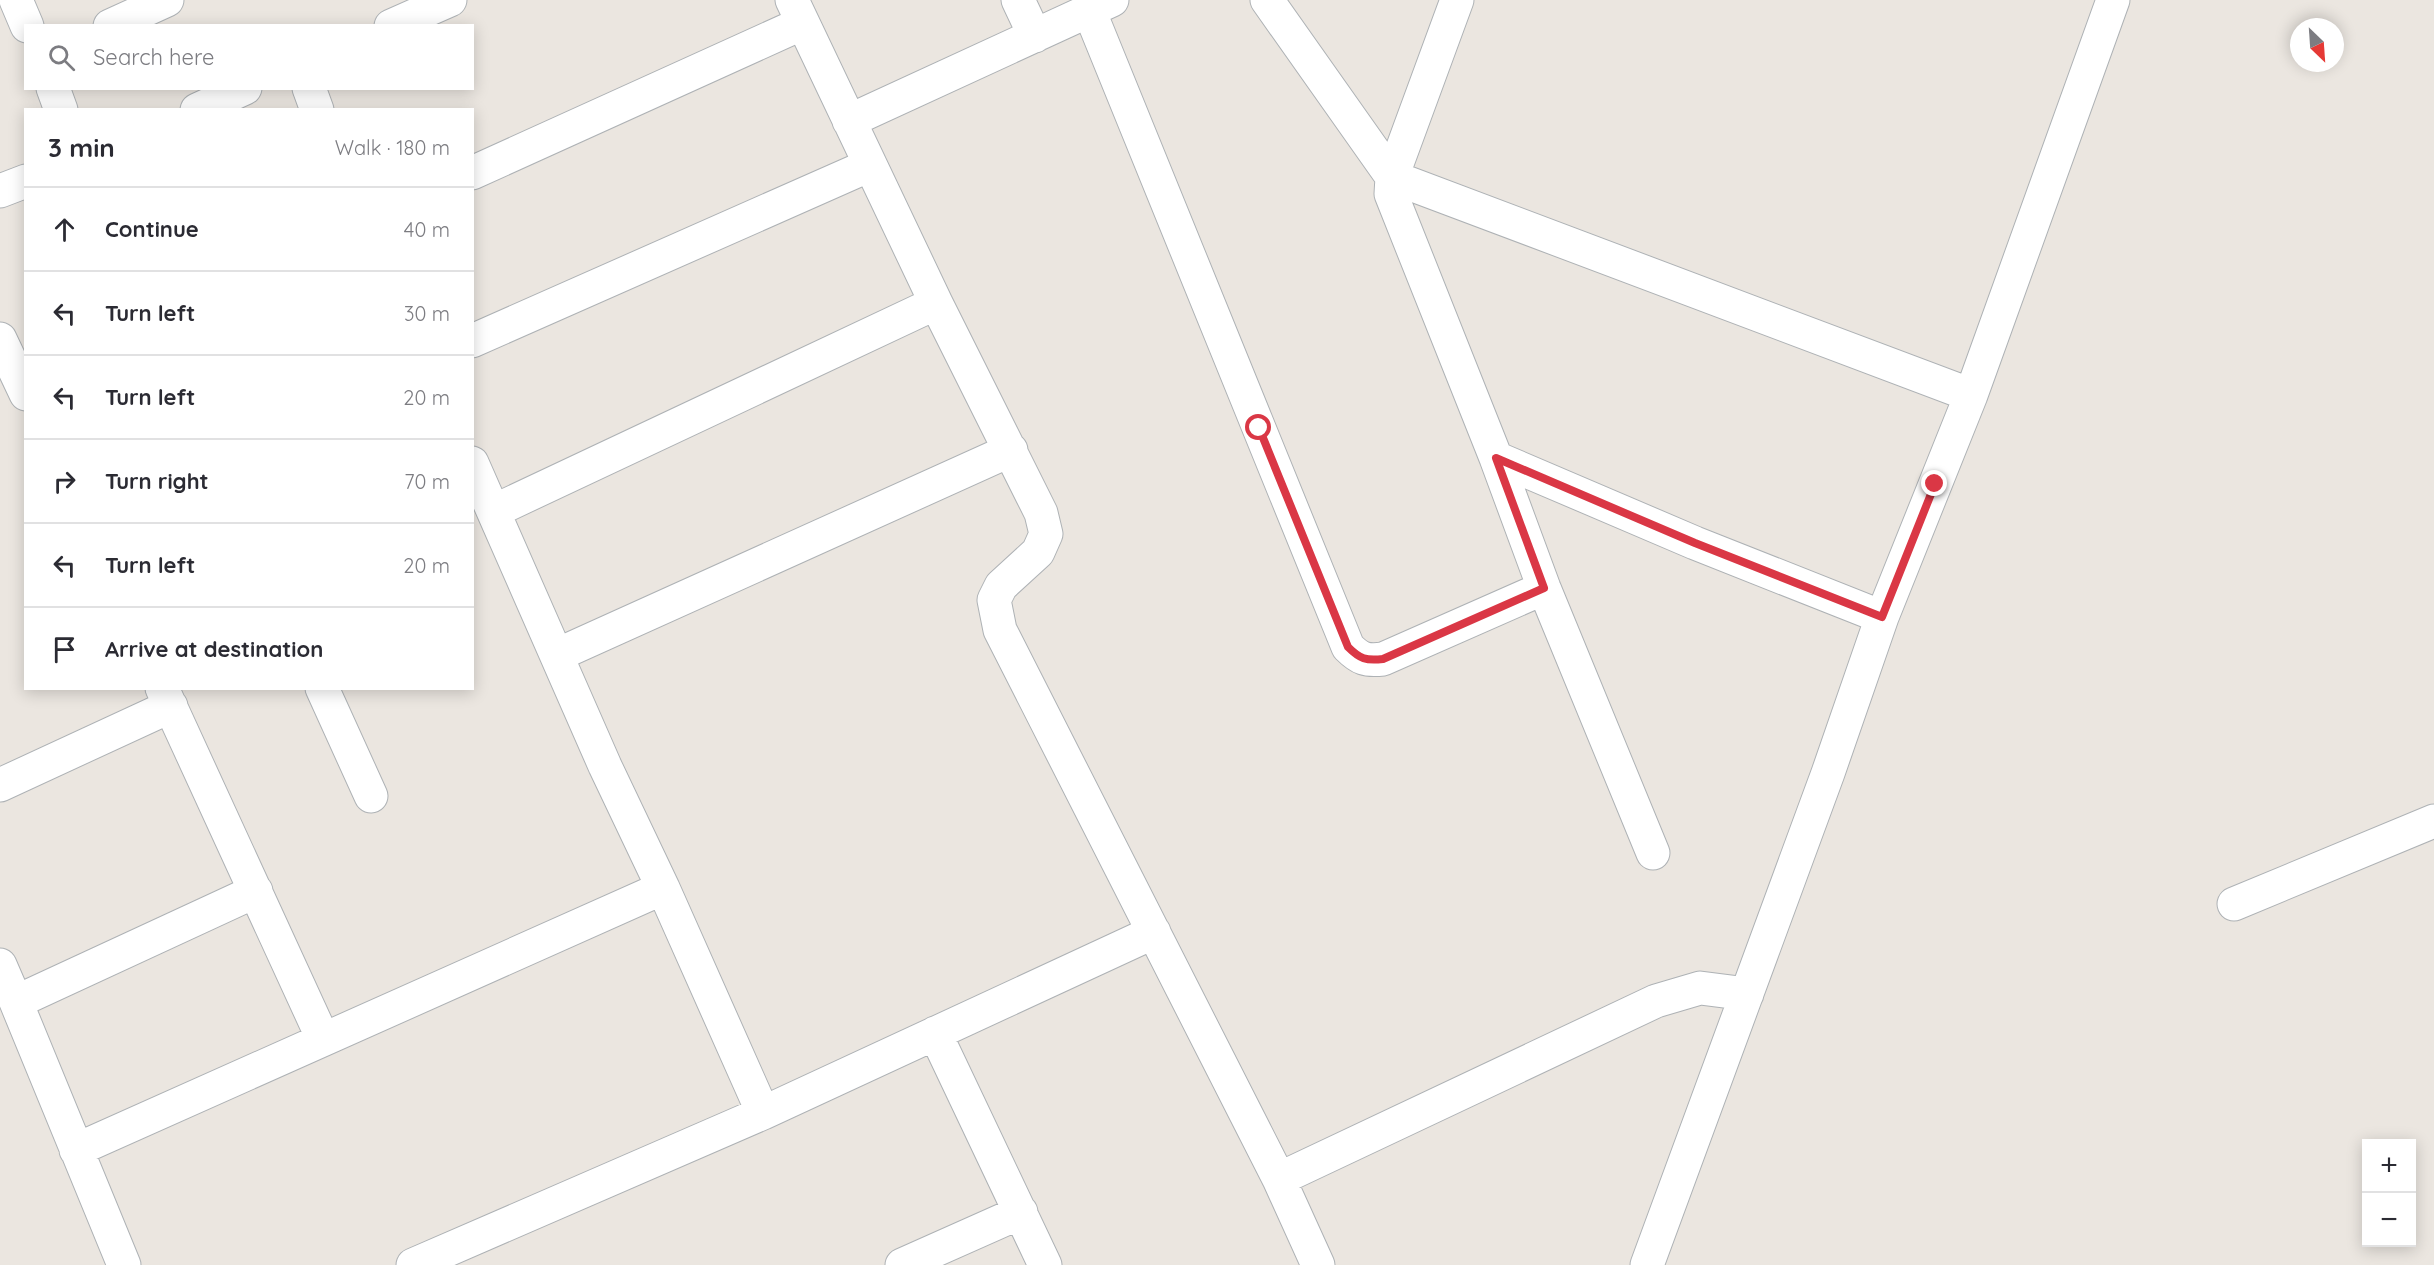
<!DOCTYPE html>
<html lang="en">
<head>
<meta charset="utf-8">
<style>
	:root { --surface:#fff; --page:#f2f2f3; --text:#2b2b33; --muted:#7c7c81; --line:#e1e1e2 }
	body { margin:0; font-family:Quicksand,sans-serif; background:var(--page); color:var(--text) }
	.controls { position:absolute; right:18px; bottom:18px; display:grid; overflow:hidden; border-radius:0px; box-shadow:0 3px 15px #0003 }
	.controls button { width:54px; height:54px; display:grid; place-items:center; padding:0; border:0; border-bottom:2px solid var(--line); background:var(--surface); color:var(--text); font:30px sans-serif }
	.compass { position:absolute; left:2290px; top:18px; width:54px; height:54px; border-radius:50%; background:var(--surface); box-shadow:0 3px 15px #0003; rotate:155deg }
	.stop { position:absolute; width:18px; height:18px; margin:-14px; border:4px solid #da3745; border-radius:50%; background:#fff }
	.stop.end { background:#da3745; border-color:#fff; box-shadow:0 2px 6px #0008 }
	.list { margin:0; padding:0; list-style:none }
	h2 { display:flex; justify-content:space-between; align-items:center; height:78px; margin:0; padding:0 24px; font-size:26px }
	h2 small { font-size:20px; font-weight:400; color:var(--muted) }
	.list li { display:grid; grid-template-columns:39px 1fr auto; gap:18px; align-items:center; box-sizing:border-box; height:84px; padding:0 24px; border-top:2px solid var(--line) }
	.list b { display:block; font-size:22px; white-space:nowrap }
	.list em { font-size:20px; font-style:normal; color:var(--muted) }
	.icon { flex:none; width:33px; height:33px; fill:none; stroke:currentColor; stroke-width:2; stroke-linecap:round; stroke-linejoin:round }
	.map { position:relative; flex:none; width:2434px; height:1265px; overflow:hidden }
	.search { position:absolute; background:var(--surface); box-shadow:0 3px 15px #0003; left:24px; top:24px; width:450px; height:66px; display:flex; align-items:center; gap:15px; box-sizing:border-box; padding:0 21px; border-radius:0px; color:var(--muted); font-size:22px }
	.panel { position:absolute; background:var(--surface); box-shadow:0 3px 15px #0003; left:24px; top:108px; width:450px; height:582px; border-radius:0px }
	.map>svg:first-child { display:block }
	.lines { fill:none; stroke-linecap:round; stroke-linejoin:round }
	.street-casing { stroke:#aeb2b5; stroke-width:35 }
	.street { stroke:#fff; stroke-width:33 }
	.route { stroke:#da3745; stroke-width:8 }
</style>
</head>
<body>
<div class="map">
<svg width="2434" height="1265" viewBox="0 0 2434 1265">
	<rect width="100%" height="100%" fill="#ebe6e0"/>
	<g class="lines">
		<defs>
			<path id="street" d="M 16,0 L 27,26
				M 792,0 L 936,303 L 1041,513 L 1046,534 L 1038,552 L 1001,586 L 994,600 L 1000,630 L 1279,1179 L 1318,1265
				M 1018,0 L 1035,36
				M 1267,0 L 1392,177 L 1971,395
				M 1457,0 L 1392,177 L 1391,194 L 1496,458 L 1544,588 L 1653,853
				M 1089,10 L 1348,647 C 1360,659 1366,661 1383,659 L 1544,588
				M 110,26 L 167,0
				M 391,26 L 450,0
				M 53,88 L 61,110
				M 309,88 L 317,110
				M 197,110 L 245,88
				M 849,121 L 1112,0
				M 472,173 L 803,23
				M 0,191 L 26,181
				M 0,339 L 26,394
				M 472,341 L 870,165
				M 1496,458 L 1695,543 L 1882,617
				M 472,463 L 605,766 L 663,888 L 763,1113
				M 494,511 L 936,303
				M 557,655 L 1011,450
				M 162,688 L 323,1039
				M 322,688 L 371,796
				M 0,785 L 171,706
				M 2234,904 L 2434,821
				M 0,965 L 16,1002 L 256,891
				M 16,1002 L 124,1265
				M 935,1033 L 1045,1265
				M 76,1150 L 663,888
				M 1279,1179 L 1656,1001 L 1700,988 L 1747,994
				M 413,1265 L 763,1113 L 1154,932
				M 902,1265 L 1021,1212
				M 1647,1265 L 1828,773 L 1882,617 L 1971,395 L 2113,0"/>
		</defs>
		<use href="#street" class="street-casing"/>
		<use href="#street" class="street"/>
	</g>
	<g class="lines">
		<path class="route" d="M 1259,428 L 1348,647 C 1360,659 1366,661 1383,659 L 1544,588 L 1496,458 L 1695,543 L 1882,617 L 1935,484"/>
	</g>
</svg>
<div class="controls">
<button>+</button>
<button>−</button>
</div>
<svg class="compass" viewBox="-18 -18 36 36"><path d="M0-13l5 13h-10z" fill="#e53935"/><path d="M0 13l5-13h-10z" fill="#7c7c81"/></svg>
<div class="stop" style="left:1259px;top:428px"></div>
<div class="stop end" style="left:1935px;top:484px"></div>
<div class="search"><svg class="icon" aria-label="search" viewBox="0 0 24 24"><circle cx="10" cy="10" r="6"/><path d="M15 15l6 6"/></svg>Search here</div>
<section class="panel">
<h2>3 min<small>Walk · 180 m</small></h2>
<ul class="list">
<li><svg class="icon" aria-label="ahead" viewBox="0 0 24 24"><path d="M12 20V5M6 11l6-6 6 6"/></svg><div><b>Continue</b></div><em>40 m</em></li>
<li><svg class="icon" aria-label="left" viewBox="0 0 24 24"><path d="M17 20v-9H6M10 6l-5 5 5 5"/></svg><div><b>Turn left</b></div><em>30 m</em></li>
<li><svg class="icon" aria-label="left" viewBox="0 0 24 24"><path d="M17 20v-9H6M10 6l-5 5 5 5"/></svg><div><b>Turn left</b></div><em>20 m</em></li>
<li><svg class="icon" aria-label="right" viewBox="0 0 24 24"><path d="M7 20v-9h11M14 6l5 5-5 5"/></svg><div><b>Turn right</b></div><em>70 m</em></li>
<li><svg class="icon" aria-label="left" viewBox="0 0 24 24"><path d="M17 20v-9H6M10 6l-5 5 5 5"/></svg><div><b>Turn left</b></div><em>20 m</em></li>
<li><svg class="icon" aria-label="arrive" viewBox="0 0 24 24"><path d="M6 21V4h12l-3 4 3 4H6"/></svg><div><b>Arrive at destination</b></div></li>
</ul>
</section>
</div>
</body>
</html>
